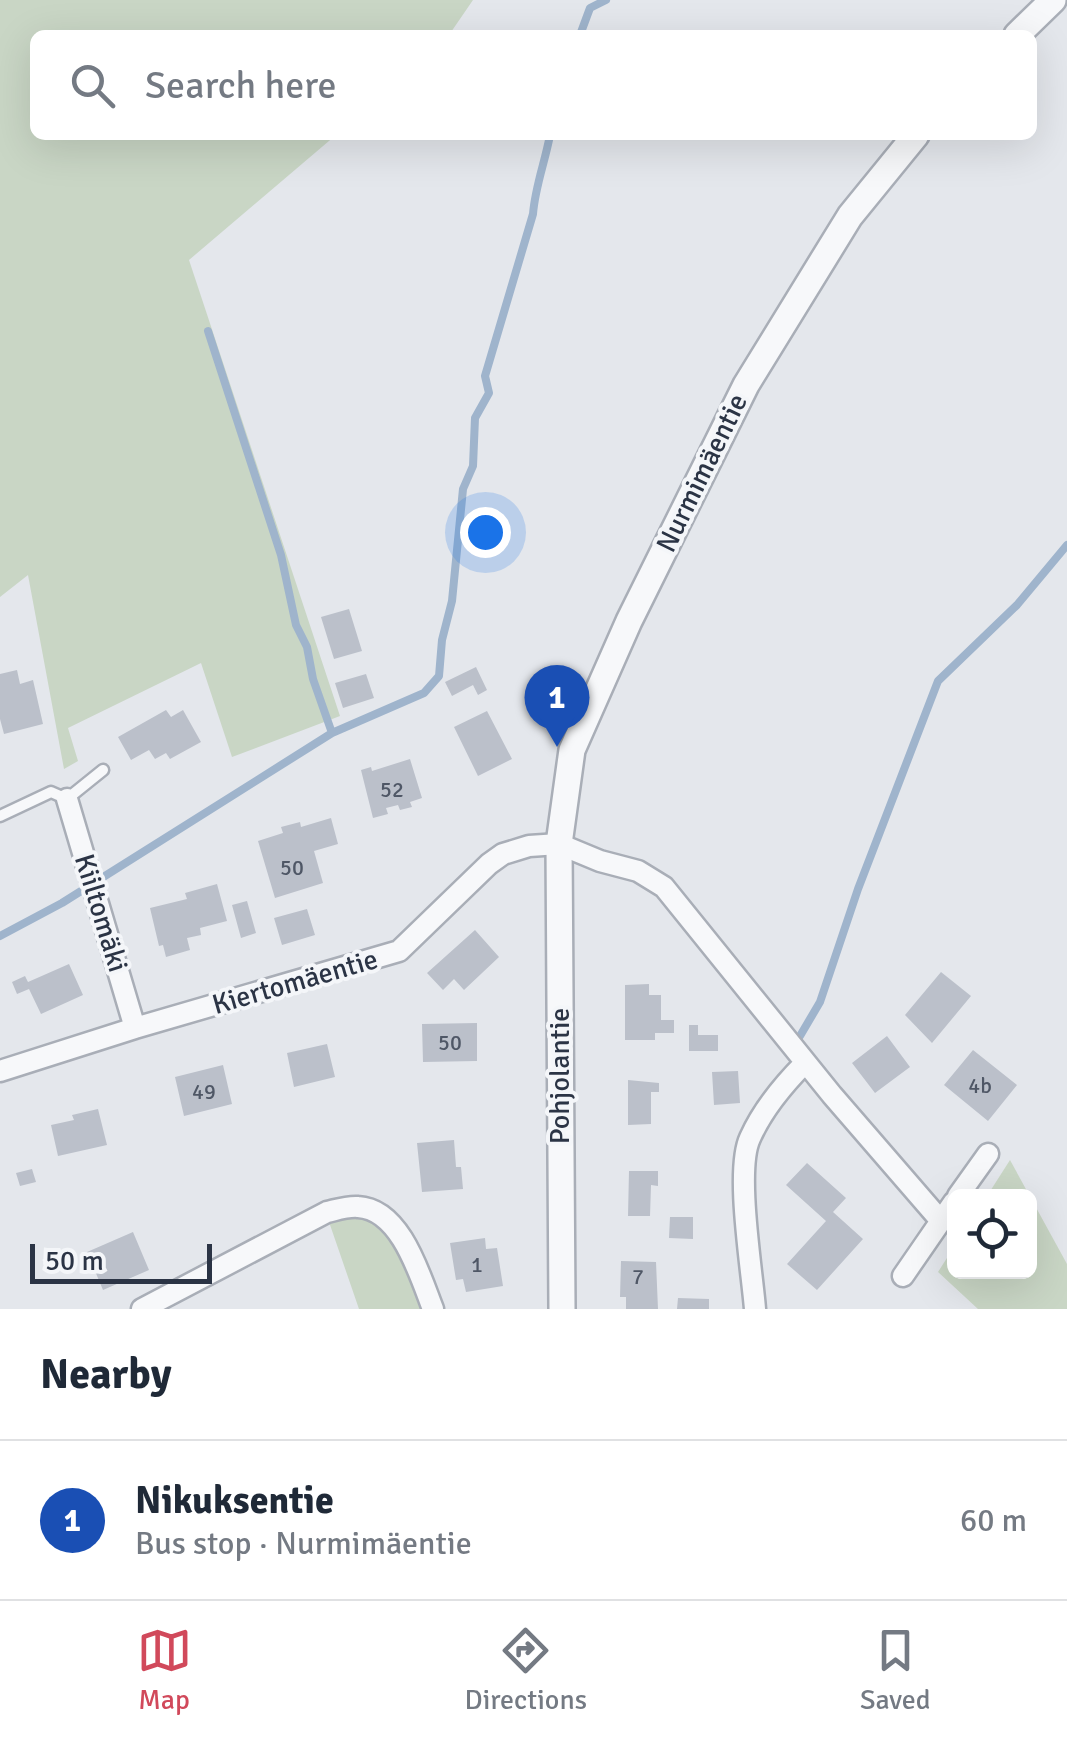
<!DOCTYPE html>
<html lang="en">
<head>
<meta charset="utf-8">
<style>
	:root { --surface:#fff; --page:#f6f6f7; --text:#1f2937; --muted:#747a83; --line:#e0e1e3; --accent:#d1495b }
	body { margin:0; font-family:Signika,sans-serif; background:var(--page); color:var(--text) }
	.controls { position:absolute; right:30px; bottom:30px; display:grid; overflow:hidden; border-radius:15px; box-shadow:0 10px 40px #0002 }
	.controls button { width:90px; height:90px; display:grid; place-items:center; padding:0; border:0; border-bottom:2px solid var(--line); background:var(--surface); color:var(--text); font:50px sans-serif }
	.scale { position:absolute; left:30px; bottom:25px; width:182px; box-sizing:border-box; padding-left:10px; border:5px solid #2b3445; border-top:0; font-size:28px; line-height:35px; white-space:nowrap; color:#2b3445; -webkit-text-stroke:8px #f4f6f9; paint-order:stroke }
	.you { position:absolute; left:485px; top:532px; width:35px; height:35px; margin:-25px; border:8px solid #fff; border-radius:50%; background:#1a73e8; box-shadow:0 0 0 15px #1a73e833 }
	.badge { display:grid; place-items:center; width:65px; height:65px; border-radius:50%; background:var(--accent); color:#fff; font-size:32px; font-weight:700 }
	.pin { position:absolute; translate:-50% -82px; filter:drop-shadow(0 2px 5px #0008) }
	.pin::after { content:''; position:absolute; top:52px; width:35px; height:30px; background:inherit; clip-path:polygon(0 0,100% 0,50% 100%) }
	.list { margin:0; padding:0; list-style:none }
	h2 { display:flex; justify-content:space-between; align-items:center; height:130px; margin:0; padding:0 40px; font-size:42px }
	h2 small { font-size:32px; font-weight:400; color:var(--muted) }
	.list li { display:grid; grid-template-columns:65px 1fr auto; gap:30px; align-items:center; box-sizing:border-box; height:160px; padding:0 40px; border-top:2px solid var(--line) }
	.list b { display:block; font-size:38px; white-space:nowrap }
	.list p { margin:0; font-size:32px; white-space:nowrap; color:var(--muted) }
	.list em { font-size:32px; font-style:normal; color:var(--muted) }
	.icon { flex:none; width:55px; height:55px; fill:none; stroke:currentColor; stroke-width:2; stroke-linecap:round; stroke-linejoin:round }
	.map { position:relative; flex:none; width:1067px; height:1309px; overflow:hidden }
	.search { position:absolute; background:var(--surface); box-shadow:0 10px 40px #0002; left:30px; right:30px; top:30px; height:110px; display:flex; align-items:center; gap:25px; box-sizing:border-box; padding:0 35px; border-radius:15px; color:var(--muted); font-size:38px }
	.sheet { height:290px; background:var(--surface) }
	nav { display:flex; justify-content:space-around; align-items:center; box-sizing:border-box; height:140px; border-top:2px solid var(--line); background:var(--surface); font-size:28px; color:var(--muted) }
	nav a { display:grid; justify-items:center; gap:5px }
	nav .on { color:var(--accent) }
	.map>svg:first-child { display:block }
	.green { fill:#c9d6c5 }
	.lines { fill:none; stroke-linecap:round; stroke-linejoin:round }
	.stream { stroke:#9fb4cc; stroke-width:8 }
	.building { fill:#bbc0ca }
	.service-casing { stroke:#a9aeb7; stroke-width:15 }
	.minor-casing { stroke:#a9aeb7; stroke-width:25 }
	.tertiary-casing { stroke:#a9aeb7; stroke-width:30 }
	.service { stroke:#f7f8fa; stroke-width:10 }
	.minor { stroke:#f7f8fa; stroke-width:20 }
	.tertiary { stroke:#f7f8fa; stroke-width:25 }
	.labels { text-anchor:middle; dominant-baseline:central; stroke-width:8; stroke-linejoin:round; paint-order:stroke }
	.number-label { font-size:22px; fill:#4f5766 }
	.street-label { font-size:28px; fill:#2b3445; stroke:#f4f6f9 }
</style>
</head>
<body>
<div class="map">
<svg width="1067" height="1309" viewBox="0 0 1067 1309">
	<rect width="100%" height="100%" fill="#e4e7ec"/>
	<path class="green" d="M 0,0 L 473,0 L 449,35 L 35,35 L 35,135 L 336,135 L 189,260 L 340,716 L 232,757 L 201,663 L 68,728 L 78,761 L 64,769 L 28,575 L 0,597 Z
		M 1010,1160 L 1067,1264 L 1067,1309 L 978,1309 L 938,1272 L 954,1247 L 954,1272 L 1030,1272 L 1030,1196 L 987,1196 Z
		M 361,1216 C 400,1239 406,1268 420,1309 L 359,1309 L 328,1219 Z"/>
	<g class="lines">
		<path class="stream" d="M 580,35 L 590,8 L 606,0
			M 208,331 L 281,555 L 296,625 L 307,647 L 313,679 L 332,733
			M 0,936 L 62,903 L 332,733 L 424,693 L 439,676 L 442,640 L 452,601 L 463,489 L 473,466 L 475,418 L 489,393 L 485,376 L 533,214 C 535,187 545,162 550,135
			M 800,1036 L 820,1002 L 858,889 L 938,681 L 1017,605 L 1067,545"/>
	</g>
	<path class="building" d="M 349,609 L 362,651 L 334,659 L 321,617 Z
		M 476,667 L 487,690 L 478,695 L 473,685 L 452,696 L 445,682 Z
		M 17,670 L 20,684 L 33,680 L 43,724 L 4,734 L 0,719 L 0,674 Z
		M 366,674 L 374,698 L 343,708 L 335,683 Z
		M 166,710 L 171,717 L 183,710 L 201,742 L 170,759 L 166,753 L 155,759 L 149,750 L 131,760 L 118,737 Z
		M 487,711 L 512,759 L 478,776 L 454,727 Z
		M 410,759 L 422,798 L 410,802 L 412,807 L 400,810 L 398,805 L 386,808 L 388,814 L 373,818 L 361,770 L 371,767 L 372,771 Z
		M 331,818 L 338,844 L 314,851 L 323,883 L 275,898 L 258,841 L 283,833 L 281,827 L 300,822 L 301,827 Z
		M 217,884 L 227,921 L 200,928 L 201,935 L 187,938 L 190,950 L 166,957 L 163,945 L 159,946 L 150,908 L 187,899 L 185,893 Z
		M 247,901 L 256,933 L 241,938 L 232,905 Z
		M 307,909 L 315,935 L 282,945 L 274,918 Z
		M 475,930 L 499,957 L 464,990 L 454,979 L 443,990 L 427,973 Z
		M 69,964 L 83,995 L 41,1014 L 29,989 L 17,994 L 12,982 L 25,976 L 28,982 Z
		M 941,972 L 971,996 L 932,1043 L 905,1015 Z
		M 649,984 L 649,995 L 661,995 L 661,1020 L 674,1020 L 674,1033 L 655,1033 L 655,1040 L 625,1040 L 625,985 Z
		M 477,1023 L 477,1061 L 423,1062 L 422,1024 Z
		M 689,1025 L 698,1025 L 698,1035 L 718,1035 L 718,1051 L 689,1051 Z
		M 887,1036 L 910,1067 L 875,1093 L 852,1063 Z
		M 327,1044 L 335,1077 L 294,1087 L 287,1053 Z
		M 973,1050 L 1017,1085 L 988,1121 L 944,1085 Z
		M 223,1065 L 232,1104 L 184,1116 L 175,1077 Z
		M 738,1071 L 740,1103 L 714,1105 L 712,1072 Z
		M 628,1080 L 659,1083 L 659,1092 L 651,1092 L 651,1124 L 628,1125 Z
		M 98,1109 L 107,1145 L 58,1156 L 51,1125 L 74,1120 L 72,1115 Z
		M 454,1140 L 456,1167 L 461,1167 L 463,1189 L 422,1192 L 417,1143 Z
		M 807,1163 L 846,1198 L 833,1212 L 863,1239 L 817,1290 L 787,1264 L 826,1221 L 786,1185 Z
		M 32,1169 L 36,1182 L 20,1186 L 16,1173 Z
		M 629,1171 L 658,1171 L 658,1186 L 651,1185 L 650,1216 L 628,1216 Z
		M 670,1217 L 693,1217 L 693,1239 L 669,1238 Z
		M 133,1232 L 149,1270 L 103,1290 L 87,1252 Z
		M 485,1238 L 486,1249 L 497,1248 L 503,1286 L 466,1292 L 463,1279 L 456,1280 L 450,1243 Z
		M 621,1261 L 656,1262 L 658,1309 L 626,1309 L 626,1297 L 620,1297 Z
		M 678,1298 L 709,1299 L 709,1309 L 677,1309 Z"/>
	<g class="lines">
		<defs>
			<path id="service" d="M 0,816 L 51,792 L 67,799 L 103,770"/>
			<path id="minor" d="M 67,799 L 135,1028
				M 0,1071 L 135,1028 L 399,951 L 489,864 L 503,854 L 529,846 L 559,844 L 600,861 L 638,871 L 664,887 L 832,1095 L 941,1221
				M 958,1196 L 988,1154
				M 903,1276 L 954,1202
				M 142,1309 L 327,1212 C 336,1210 348,1206 358,1207 C 401,1209 420,1276 433,1309
				M 755,1309 C 752,1270 735,1170 750,1138 C 762,1111 785,1083 805,1063"/>
			<path id="tertiary" d="M 1017,35 L 1053,0
				M 562,1309 L 559,844 L 572,750 L 629,621 L 746,385 L 850,216 L 916,135"/>
		</defs>
		<use href="#service" class="service-casing"/>
		<use href="#minor" class="minor-casing"/>
		<use href="#tertiary" class="tertiary-casing"/>
		<use href="#service" class="service"/>
		<use href="#minor" class="minor"/>
		<use href="#tertiary" class="tertiary"/>
	</g>
	<g class="labels">
		<g class="number-label">
			<text x="392" y="789">52</text>
			<text x="292" y="867">50</text>
			<text x="450" y="1042">50</text>
			<text x="980" y="1085">4b</text>
			<text x="204" y="1091">49</text>
			<text x="477" y="1264">1</text>
			<text x="638" y="1276">7</text>
		</g>
		<g class="street-label">
			<text transform="translate(702 473) rotate(-64)">Nurmimäentie</text>
			<text transform="translate(101 913) rotate(73)">Kiiltomäki</text>
			<text transform="translate(295 982) rotate(-16)">Kiertomäentie</text>
			<text transform="translate(560 1076) rotate(-90)">Pohjolantie</text>
		</g>
	</g>
</svg>
<div class="controls">
<button><svg class="icon" aria-label="locate" viewBox="0 0 24 24"><circle cx="12" cy="12" r="6"/><path d="M12 2v4M12 18v4M2 12h4M18 12h4"/></svg></button>
</div>
<div class="scale">50 m</div>
<div class="you"></div>
<div class="pin badge" style="left:557px;top:747px;background:#1a4fb4">1</div>
<div class="search"><svg class="icon" aria-label="search" viewBox="0 0 24 24"><circle cx="10" cy="10" r="6"/><path d="M15 15l6 6"/></svg>Search here</div>
</div>
<section class="sheet">
<h2>Nearby<small></small></h2>
<ul class="list">
<li><span class="badge" style="background:#1a4fb4">1</span><div><b>Nikuksentie</b><p>Bus stop · Nurmimäentie</p></div><em>60 m</em></li>
</ul>
</section>
<nav>
<a class="on"><svg class="icon" aria-label="map" viewBox="0 0 24 24"><path d="M3 6l6-2 6 2 6-2v14l-6 2-6-2-6 2zM9 4v14M15 6v14"/></svg>Map</a>
<a><svg class="icon" aria-label="directions" viewBox="0 0 24 24"><path d="M12 3l9 9-9 9-9-9zM9 14v-3h6M13 9l2 2-2 2"/></svg>Directions</a>
<a><svg class="icon" aria-label="saved" viewBox="0 0 24 24"><path d="M7 4h10v16l-5-4-5 4z"/></svg>Saved</a>
</nav>
</body>
</html>
